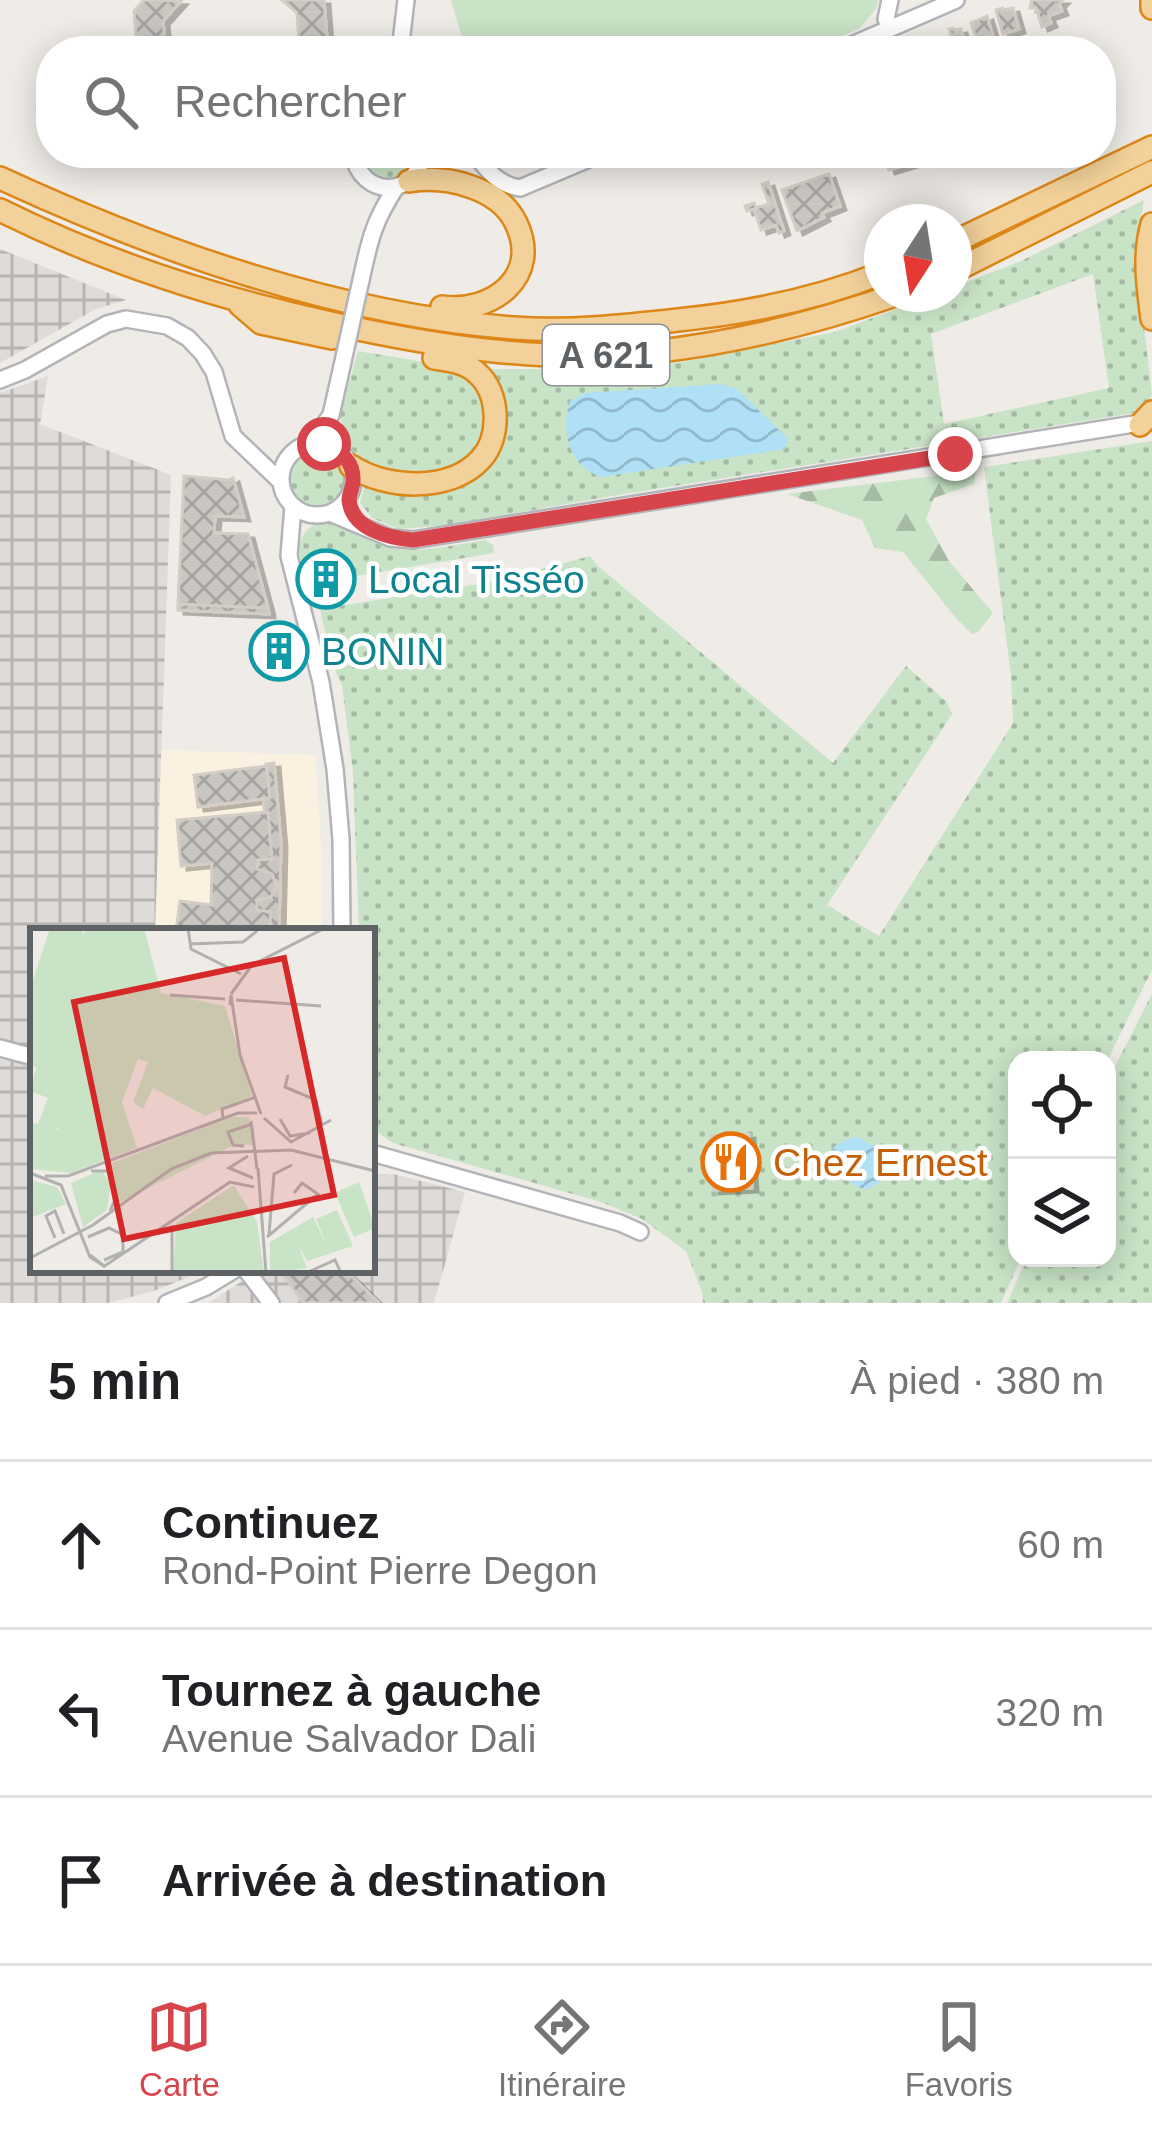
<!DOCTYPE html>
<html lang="fr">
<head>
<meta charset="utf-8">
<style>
	:root { --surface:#fff; --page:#f2f2f2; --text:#202124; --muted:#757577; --line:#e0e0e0; --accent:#d7444b }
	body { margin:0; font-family:Helvetica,sans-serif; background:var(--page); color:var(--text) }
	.controls { position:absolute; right:36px; bottom:36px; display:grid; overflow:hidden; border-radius:24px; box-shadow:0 6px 30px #0003 }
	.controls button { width:108px; height:108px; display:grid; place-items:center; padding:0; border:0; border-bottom:3px solid var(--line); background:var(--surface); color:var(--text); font:60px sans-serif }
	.compass { position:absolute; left:864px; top:204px; width:108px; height:108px; border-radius:50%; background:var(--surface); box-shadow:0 6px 30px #0003; rotate:192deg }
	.stop { position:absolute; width:36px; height:36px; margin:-27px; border:9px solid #d7444b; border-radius:50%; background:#fff }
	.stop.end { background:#d7444b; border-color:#fff; box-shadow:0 3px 12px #0008 }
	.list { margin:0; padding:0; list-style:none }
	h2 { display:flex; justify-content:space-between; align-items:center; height:156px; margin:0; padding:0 48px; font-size:51px }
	h2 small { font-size:39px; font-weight:400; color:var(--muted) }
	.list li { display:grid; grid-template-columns:78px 1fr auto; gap:36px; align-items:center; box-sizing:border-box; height:168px; padding:0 48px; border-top:3px solid var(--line) }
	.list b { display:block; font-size:45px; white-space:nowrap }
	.list p { margin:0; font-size:39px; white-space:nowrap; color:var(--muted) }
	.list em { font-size:39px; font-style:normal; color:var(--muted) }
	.icon { flex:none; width:66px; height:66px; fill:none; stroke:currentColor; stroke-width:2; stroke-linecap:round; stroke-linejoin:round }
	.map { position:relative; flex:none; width:1152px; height:1303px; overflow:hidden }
	.search { position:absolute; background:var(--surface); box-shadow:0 6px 30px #0003; left:36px; right:36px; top:36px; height:132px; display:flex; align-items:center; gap:30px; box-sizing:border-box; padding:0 42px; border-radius:48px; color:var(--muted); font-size:45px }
	.sheet { height:660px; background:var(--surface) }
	nav { display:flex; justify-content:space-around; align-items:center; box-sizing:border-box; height:168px; border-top:3px solid var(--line); background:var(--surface); font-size:33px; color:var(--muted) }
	nav a { display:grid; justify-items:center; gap:6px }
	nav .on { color:var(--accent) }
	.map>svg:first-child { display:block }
	.commercial { fill:#fbf1e0 }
	.industrial { fill:url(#industrial-grid) }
	.green { fill:url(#green-dots); fill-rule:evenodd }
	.forest { fill:url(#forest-firs) }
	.pitch { fill:#c9e3c6 }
	.water { fill:url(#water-waves) }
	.building { fill:url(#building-cross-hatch); stroke:#d3cdc5; stroke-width:3; filter:url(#shadow) }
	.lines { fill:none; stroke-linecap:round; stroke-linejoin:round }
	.minor-casing { stroke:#b2b4b7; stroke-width:20 }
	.highway-casing { stroke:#dd8718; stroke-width:26 }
	.minor { stroke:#fff; stroke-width:15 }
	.highway { stroke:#f2d19a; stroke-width:21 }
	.minor-bridge-casing { stroke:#b2b4b7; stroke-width:20; stroke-linecap:butt }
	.minor-bridge { stroke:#fff; stroke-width:15 }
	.route { stroke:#d7444b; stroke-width:15 }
	.labels { text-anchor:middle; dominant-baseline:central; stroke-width:9; stroke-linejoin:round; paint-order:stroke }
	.shield { fill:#fff; stroke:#8e9193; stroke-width:3 }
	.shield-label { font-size:36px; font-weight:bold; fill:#5e6265 }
	.culture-label { font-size:39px; fill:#0d838f; stroke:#fff; text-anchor:start }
	.food-label { font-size:39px; fill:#c56008; stroke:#fff; text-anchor:start }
	.inset-road { fill:none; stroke:#b1b1af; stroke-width:3 }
	.view { fill:#d62828; fill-opacity:0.15; stroke:#d62828; stroke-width:6 }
	.inset-edge { fill:none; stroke:#5e6265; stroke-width:6 }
</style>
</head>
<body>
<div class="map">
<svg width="1152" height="1303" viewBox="0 0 1152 1303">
	<defs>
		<pattern id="industrial-grid" width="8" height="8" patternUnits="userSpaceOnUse" patternTransform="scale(3)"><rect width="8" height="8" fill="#dedbd9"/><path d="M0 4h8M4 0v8" fill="none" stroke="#b7b5b4"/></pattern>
		<pattern id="green-dots" width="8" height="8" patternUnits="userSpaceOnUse" patternTransform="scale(3)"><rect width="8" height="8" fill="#c9e3c6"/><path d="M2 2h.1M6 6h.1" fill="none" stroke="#a6bba4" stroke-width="1.8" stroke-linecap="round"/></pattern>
		<pattern id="forest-firs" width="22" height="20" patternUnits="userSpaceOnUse" patternTransform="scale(3)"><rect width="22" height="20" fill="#c9e3c6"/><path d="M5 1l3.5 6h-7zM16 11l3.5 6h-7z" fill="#a6bba4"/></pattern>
		<pattern id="water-waves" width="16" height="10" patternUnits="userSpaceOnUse" patternTransform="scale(3)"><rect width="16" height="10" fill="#afe0f6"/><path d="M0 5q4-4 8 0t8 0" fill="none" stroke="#92b9cb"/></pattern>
		<pattern id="building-cross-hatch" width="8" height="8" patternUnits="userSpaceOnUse" patternTransform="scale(3)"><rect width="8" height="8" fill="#cac7c3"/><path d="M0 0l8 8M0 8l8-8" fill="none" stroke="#a7a5a2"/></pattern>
		<filter id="shadow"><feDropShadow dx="6" dy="4" stdDeviation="0" flood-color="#0004"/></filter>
	</defs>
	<rect width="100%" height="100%" fill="#efece7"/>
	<path class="commercial" d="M 160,750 L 315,755 L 322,859 L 322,931 L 155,931 Z"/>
	<path class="industrial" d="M 0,249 L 126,300 L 96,309 L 0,363 Z
		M 48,376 L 40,424 L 171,475 L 155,931 L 33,931 L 33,1270 L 206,1270 L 154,1291 L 108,1303 L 0,1303 L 0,393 Z
		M 372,1174 L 393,1174 L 465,1192 L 434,1303 L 208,1303 L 260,1270 L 372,1270 Z"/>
	<path class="green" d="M 362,153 L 414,153 C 406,188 368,189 362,153 Z
		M 1144,200 L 1135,252 L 1152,394 L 1147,407 L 1134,413 L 606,497 L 450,525 L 399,529 L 372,518 L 360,503 L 366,482 L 444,487 L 502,439 L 482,369 L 616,369 L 677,363 L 835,332 L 936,294 L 954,294 L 954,287 L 1021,261 ZM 1093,274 L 1109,388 L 944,424 L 931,334 Z
		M 358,351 C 388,357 460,362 477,388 C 484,398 485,413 489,425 L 474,455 L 442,471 L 389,477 L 361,461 L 344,438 L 340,414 Z
		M 1152,441 L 1152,970 L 1107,1061 L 1017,1060 L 1017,1258 L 1021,1258 L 1001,1303 L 703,1303 L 702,1292 L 686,1251 L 642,1219 L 601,1202 L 393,1143 L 374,1130 L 372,931 L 359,931 L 353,772 L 342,685 L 332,663 L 320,609 L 497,581 L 590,556 L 598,566 L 833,763 L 906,666 L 947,702 L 952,714 L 827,905 L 879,936 L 1013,723 L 1011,676 L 984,467 Z
		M290 478a28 28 0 1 1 56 0a28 28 0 1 1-56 0Z
		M 334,521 C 349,527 362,538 378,544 C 412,557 450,545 485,540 L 493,545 L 494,553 L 314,583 C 299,571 292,539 312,526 C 317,524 328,522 334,521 Z
		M 1152,994 L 1152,1303 L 1007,1303 L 1027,1258 L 1107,1258 L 1107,1082 Z"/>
	<path class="forest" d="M 976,471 L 974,484 L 934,498 L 926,519 L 949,561 L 993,613 L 978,632 L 972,634 L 955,617 L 903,552 L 875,548 L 862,520 L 787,494 Z"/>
	<path class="pitch" d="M 451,0 L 878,0 L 876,9 L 860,28 L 807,51 L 466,51 Z"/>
	<path class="water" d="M 721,384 L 737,389 L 788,439 L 785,449 L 601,477 C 569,466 560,431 570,401 L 585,393 Z
		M 857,1137 L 876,1147 L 883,1157 L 881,1181 C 861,1197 857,1184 840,1176 C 826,1170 835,1177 824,1166 C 827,1148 840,1141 857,1137 Z"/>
	<path class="building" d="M 144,0 L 181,1 L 163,21 L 166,51 L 137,51 L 134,11 Z
		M 282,0 L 324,0 L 328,51 L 291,51 L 299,42 L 297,13 Z
		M 1032,0 L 1063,0 L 1059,4 L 1062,11 L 1048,16 L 1051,23 L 1042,27 L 1036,8 L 1030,8 Z
		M 1002,8 L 1003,10 L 1013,8 L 1019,29 L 1003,34 L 996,10 Z
		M 987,16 L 994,40 L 978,44 L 971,23 Z
		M 953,28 L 954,30 L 961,29 L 966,48 L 955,51 L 949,29 Z
		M 879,153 L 912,153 L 915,162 L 889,170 L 883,153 Z
		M 829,174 L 840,206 L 822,213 L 824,217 L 797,231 L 782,190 Z
		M 768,182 L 784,231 L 779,233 L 776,225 L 761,230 L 754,209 L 747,211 L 745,206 L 754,203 L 756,208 L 769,204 L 762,184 Z
		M 184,476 L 229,480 L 233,478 L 244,517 L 215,516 L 214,533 L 248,534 L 268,608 L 178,604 Z
		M 178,604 L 268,608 L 269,614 L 178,610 Z
		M 274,763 L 281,843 L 279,931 L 269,931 L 271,912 L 257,910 L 257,901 L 271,897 L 277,887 L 272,874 L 257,869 L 258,860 L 272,859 L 268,812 L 264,813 L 264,799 L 270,798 L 266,764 Z
		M 267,766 L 270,798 L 198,807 L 194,775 Z
		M 268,812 L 272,859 L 258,860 L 257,869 L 272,874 L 277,887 L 271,897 L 257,901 L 257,910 L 271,912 L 269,931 L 176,931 L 180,901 L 211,905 L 212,863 L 181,866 L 177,820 Z
		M 749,1134 L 752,1188 L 713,1190 L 711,1136 Z
		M 345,1270 L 379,1303 L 303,1303 L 281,1271 Z"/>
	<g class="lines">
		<defs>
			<path id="minor" d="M 890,29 L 886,19 L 890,0
				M 400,51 L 406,0
				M 838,51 L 956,0
				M 353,153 C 360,199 417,199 423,153
				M 474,153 C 487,170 498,185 520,188 L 603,153
				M 361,280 C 370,239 373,223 396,187
				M 0,380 L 25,370 L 107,324 L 126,319 L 167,326 L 188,338 L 203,354 L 214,372 L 233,436 L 281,482
				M281 479a36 36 0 1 1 72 0a36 36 0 1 1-72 0Z
				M 310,444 L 331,415 L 342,366
				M 293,506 L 289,556 L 321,682 L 335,769 L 341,839 L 342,931
				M 330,513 L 390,538 L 413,540 L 1146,422
				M 0,1048 L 33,1057
				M 372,1153 L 620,1223 L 640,1232
				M 246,1270 L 271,1303
				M 167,1303 L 206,1287 L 234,1270"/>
			<path id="highway" d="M 1152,0 L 1152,8
				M 0,178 C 158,251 340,315 514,328 C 569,332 624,326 678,320 C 748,313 817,299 882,273
				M 409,181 C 445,175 499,187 516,223 C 542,277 491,314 442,307
				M 0,210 C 106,263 220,299 335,324 C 439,347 544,363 651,352 C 736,343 818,322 898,294
				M 1152,224 C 1143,256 1148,287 1152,319
				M 954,242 L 1152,147
				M 954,271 L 1152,172
				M 240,305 L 261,323 L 332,338
				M 1140,425 L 1152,412
				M 351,466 C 385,489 450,493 481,459 C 501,437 500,393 477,373 C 466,362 448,360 434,358"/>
		</defs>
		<use href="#minor" class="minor-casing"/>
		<use href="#highway" class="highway-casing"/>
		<use href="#minor" class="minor"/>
		<use href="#highway" class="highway"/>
		<defs>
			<path id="minor-bridge" d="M 342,366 L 361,280"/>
		</defs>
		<use href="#minor-bridge" class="minor-bridge-casing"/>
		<use href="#minor-bridge" class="minor-bridge"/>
	</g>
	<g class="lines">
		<path class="route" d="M 324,444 C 341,451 354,461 353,481 C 353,487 349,494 349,500 C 352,530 390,538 413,540 L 955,454"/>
	</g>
	<defs>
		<symbol id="building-ring" viewBox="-11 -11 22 22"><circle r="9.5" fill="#fff" stroke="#0f9aa8" stroke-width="1.5"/><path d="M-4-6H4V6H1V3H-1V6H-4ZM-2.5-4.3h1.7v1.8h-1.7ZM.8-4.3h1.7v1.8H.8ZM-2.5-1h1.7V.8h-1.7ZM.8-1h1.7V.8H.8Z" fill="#0f9aa8"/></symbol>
		<symbol id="restaurant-ring" viewBox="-11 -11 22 22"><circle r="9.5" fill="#fff" stroke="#e8710a" stroke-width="1.5"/><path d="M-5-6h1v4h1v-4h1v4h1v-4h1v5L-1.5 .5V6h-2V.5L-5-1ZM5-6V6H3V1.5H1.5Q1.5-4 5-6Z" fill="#e8710a"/></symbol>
	</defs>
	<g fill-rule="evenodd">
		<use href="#building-ring" x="293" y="546" width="66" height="66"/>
		<use href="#building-ring" x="246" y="618" width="66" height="66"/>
		<use href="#restaurant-ring" x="698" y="1129" width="66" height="66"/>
	</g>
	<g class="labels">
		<rect class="shield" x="543" y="325" width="126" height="60" rx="9"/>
		<g class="shield-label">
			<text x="606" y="355">A 621</text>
		</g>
		<g class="culture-label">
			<text x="368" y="579">Local Tisséo</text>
			<text x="321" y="651">BONIN</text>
		</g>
		<g class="food-label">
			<text x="773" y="1162">Chez Ernest</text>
		</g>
	</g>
	<g transform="translate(30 928)">
		<rect width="345" height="345" fill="#efece7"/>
		<path d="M 20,0 L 53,0 L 52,7 L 59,0 L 114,0 L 131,65 L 195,78 L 222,168 L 175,188 L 123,160 L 113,181 L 103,174 L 118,134 L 108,131 L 92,174 L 107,220 L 40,245 L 1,241 L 0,215 L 28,201 L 29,177 L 43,152 L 13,135 L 0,155 L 7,140 L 0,137 L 0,61 ZM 202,189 L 219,189 L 225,217 L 203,216 L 213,193 L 202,218 L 88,275 L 82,235 ZM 71,242 L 81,255 L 77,282 L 53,299 L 41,255 ZM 0,252 L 27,259 L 36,276 L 0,290 Z" fill="#c9e3c6"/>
		<path d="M 11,126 L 43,152 L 29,177 L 34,192 L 16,213 L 0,215 L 0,195 L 8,196 L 18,170 L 0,163 Z" fill="#c9e3c6"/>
		<path d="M 329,254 L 345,300 L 324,309 L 305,265 ZM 204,257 L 227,294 L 234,345 L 143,345 L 146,295 ZM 307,282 L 323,318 L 277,333 L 267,314 L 277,340 L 240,345 L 240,314 L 283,289 L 298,320 L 286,291 Z" fill="#c9e3c6"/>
		<path class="inset-road" d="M 158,0 L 161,21 L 211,46M 159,16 L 213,14 L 227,3M 201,66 L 222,37 L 295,0M 140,67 L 195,71M 206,72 L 291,78M 200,77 L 201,67 L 210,127 L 231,186M 258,147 L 255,159 L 286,172 L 292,196M 193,190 L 192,181 L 226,169M 234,190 L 261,214 L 301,192M 250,191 L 260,208 L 280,205M 221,193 L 227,241M 214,218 L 203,217 L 198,204 L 222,196M 218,228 L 199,240 L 223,250M 228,240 L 236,345M 61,243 L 78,243 L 86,270 L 80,283M 0,245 L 31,257 L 60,329 L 74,338 L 60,327M 15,248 L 38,248 L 208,185 L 227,185M 142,297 L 142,345M 239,307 L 244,246 L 262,237M 58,309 L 79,300 L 93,307 L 93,324 L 74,332M 237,309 L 288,266 L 272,255 L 264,265M 25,310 L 16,288 L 25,283 L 34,306M 0,330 L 63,297 L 141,241 L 181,225 L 261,222 L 345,243M 73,339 L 200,254 L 224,259M 276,345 L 305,332 L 311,345"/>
		<path class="view" d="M 254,30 L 304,267 L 94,311 L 44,74 Z"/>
		<rect width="345" height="345" class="inset-edge"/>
	</g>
</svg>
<div class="controls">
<button><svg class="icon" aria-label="locate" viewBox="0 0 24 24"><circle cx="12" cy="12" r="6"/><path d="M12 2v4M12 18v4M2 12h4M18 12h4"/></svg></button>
<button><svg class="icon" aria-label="layers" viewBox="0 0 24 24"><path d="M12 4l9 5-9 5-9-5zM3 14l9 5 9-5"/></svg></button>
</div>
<svg class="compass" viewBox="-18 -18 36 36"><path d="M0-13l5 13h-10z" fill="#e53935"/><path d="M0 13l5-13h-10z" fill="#757577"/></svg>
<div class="stop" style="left:324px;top:444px"></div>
<div class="stop end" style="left:955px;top:454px"></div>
<div class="search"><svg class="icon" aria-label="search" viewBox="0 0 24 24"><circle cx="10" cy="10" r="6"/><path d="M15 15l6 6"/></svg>Rechercher</div>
</div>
<section class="sheet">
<h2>5 min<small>À pied · 380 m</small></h2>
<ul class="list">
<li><svg class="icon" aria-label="ahead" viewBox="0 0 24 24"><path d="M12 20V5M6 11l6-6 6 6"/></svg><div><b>Continuez</b><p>Rond-Point Pierre Degon</p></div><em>60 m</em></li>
<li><svg class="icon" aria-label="left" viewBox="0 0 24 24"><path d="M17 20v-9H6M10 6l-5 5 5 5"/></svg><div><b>Tournez à gauche</b><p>Avenue Salvador Dali</p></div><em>320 m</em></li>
<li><svg class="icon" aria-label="arrive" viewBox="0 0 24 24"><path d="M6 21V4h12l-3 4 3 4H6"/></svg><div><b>Arrivée à destination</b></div></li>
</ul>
</section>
<nav>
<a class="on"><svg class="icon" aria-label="map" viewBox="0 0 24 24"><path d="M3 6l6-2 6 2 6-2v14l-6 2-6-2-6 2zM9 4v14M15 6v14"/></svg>Carte</a>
<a><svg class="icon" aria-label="directions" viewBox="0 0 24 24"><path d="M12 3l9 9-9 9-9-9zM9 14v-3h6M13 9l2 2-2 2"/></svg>Itinéraire</a>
<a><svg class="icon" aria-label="saved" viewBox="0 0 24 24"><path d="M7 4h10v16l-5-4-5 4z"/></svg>Favoris</a>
</nav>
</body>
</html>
